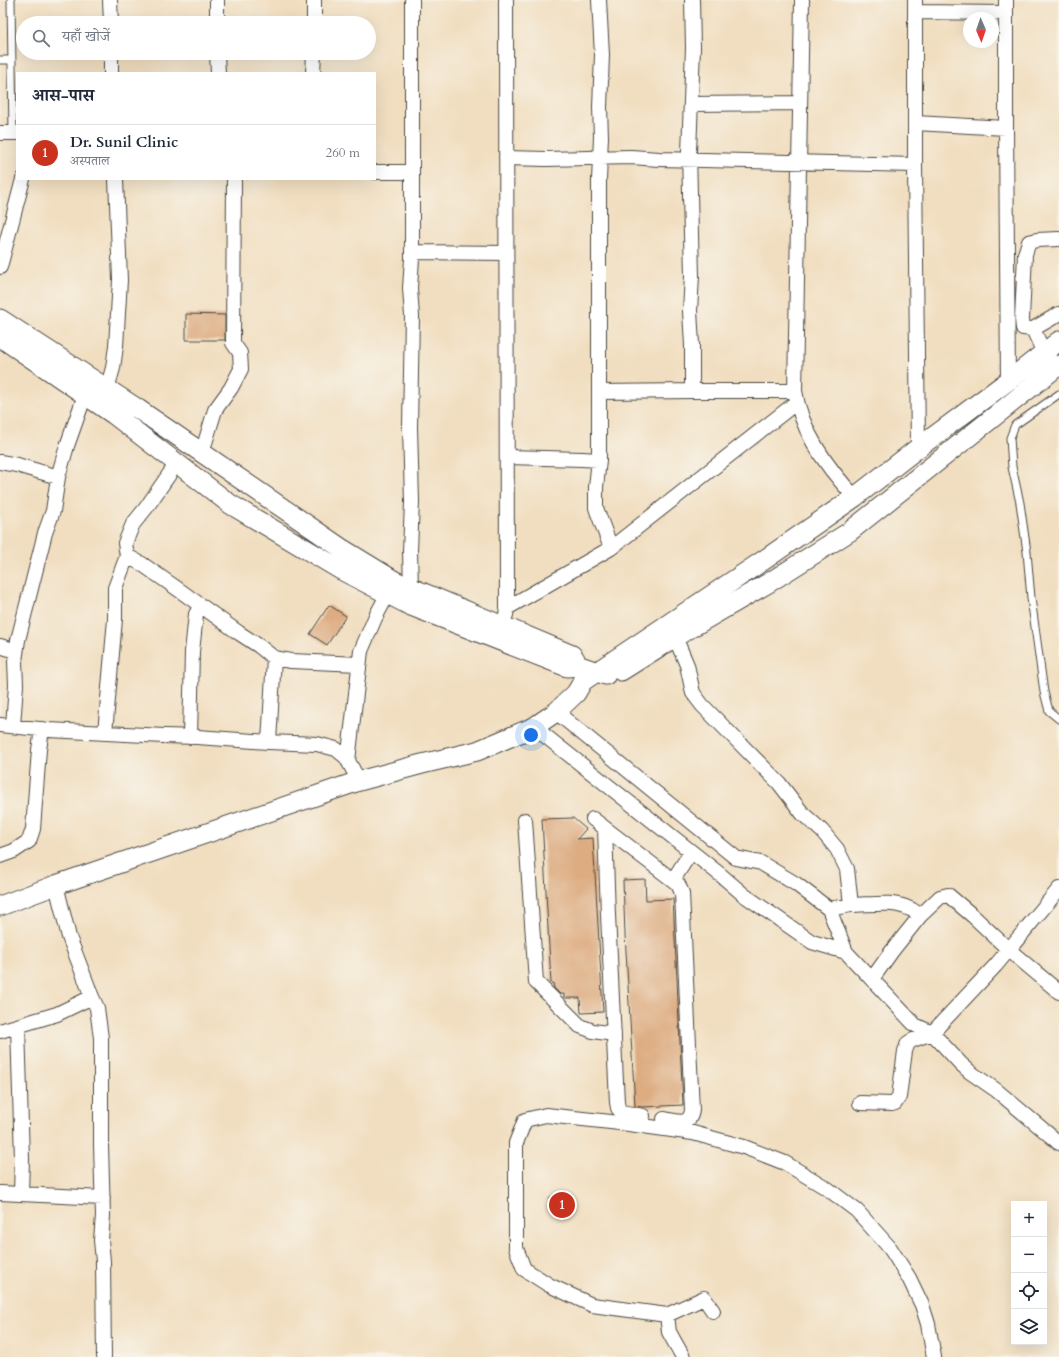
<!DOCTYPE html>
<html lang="hi">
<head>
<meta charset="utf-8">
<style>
	:root { --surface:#fff; --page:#f2f2f3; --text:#1f2937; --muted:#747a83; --line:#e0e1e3; --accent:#c8321e }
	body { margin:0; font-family:Cardo,"Noto Serif Devanagari",serif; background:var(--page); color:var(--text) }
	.controls { position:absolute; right:12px; bottom:12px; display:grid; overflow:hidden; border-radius:0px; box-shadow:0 4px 16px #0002 }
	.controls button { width:36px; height:36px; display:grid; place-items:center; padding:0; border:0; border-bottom:1px solid var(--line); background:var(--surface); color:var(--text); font:20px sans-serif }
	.compass { position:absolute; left:963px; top:12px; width:36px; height:36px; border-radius:50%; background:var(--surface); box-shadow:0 4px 16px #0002; rotate:178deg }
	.you { position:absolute; left:531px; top:735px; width:14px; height:14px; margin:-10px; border:3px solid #fff; border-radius:50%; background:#1a73e8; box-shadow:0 0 0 6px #1a73e833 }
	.badge { display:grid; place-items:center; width:26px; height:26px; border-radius:50%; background:var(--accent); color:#fff; font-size:13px; font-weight:700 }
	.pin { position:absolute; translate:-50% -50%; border:2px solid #fff; box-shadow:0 1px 4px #0006 }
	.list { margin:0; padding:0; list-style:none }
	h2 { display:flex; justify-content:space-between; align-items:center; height:52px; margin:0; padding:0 16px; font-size:17px }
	h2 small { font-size:13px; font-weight:400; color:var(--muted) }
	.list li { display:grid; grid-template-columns:26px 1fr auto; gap:12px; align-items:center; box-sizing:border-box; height:56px; padding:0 16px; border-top:1px solid var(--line) }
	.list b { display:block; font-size:15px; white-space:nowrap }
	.list p { margin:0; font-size:13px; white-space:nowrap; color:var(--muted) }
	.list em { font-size:13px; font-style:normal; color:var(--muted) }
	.icon { flex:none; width:22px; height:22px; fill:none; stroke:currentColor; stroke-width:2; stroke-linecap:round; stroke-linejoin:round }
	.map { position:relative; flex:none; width:1059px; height:1357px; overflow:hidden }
	.search { position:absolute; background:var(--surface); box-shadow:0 4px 16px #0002; left:16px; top:16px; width:360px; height:44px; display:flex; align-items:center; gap:10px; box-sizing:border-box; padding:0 14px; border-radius:22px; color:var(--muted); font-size:15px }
	.panel { position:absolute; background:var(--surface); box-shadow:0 4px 16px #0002; left:16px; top:72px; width:360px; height:108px; border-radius:0px }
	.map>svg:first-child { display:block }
	.building { fill:#ddac81 }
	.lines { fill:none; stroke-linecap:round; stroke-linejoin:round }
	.lane-casing { stroke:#494641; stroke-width:9 }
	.street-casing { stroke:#494641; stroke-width:16 }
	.secondary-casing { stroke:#494641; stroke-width:21 }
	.lane { stroke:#fff; stroke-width:7 }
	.street { stroke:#fff; stroke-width:14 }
	.secondary { stroke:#fff; stroke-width:19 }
</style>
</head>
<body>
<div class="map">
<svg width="1059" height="1357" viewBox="0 0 1059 1357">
	<rect width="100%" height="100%" fill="#f7f3e8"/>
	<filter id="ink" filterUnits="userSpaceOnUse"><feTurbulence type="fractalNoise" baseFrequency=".025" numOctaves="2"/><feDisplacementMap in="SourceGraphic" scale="8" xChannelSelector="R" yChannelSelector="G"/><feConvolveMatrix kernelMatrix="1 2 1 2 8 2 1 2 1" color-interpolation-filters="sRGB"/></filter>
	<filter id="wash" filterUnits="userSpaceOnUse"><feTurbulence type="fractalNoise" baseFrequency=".012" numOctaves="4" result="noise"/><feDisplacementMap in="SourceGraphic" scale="16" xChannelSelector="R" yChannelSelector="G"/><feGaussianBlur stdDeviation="0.9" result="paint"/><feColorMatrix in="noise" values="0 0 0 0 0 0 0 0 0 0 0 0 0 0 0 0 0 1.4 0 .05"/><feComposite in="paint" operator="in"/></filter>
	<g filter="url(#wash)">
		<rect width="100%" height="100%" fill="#f1dec0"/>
		<g id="blocks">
			<path class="building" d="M 186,314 L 225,315 L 225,340 L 186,340 Z
				M 329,605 L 346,616 L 327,645 L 310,634 Z
				M 573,818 L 586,829 L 577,839 L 593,838 L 603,1012 L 581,1013 L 580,998 L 564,998 L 564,994 L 560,994 L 554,988 L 553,983 L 551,983 L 542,819 Z
				M 645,879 L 646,900 L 673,899 L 683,1105 L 642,1107 L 635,1106 L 625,934 L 623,880 Z
				M 570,1196 L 570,1211 L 550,1212 L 550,1197 Z"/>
		</g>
	</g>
	<g filter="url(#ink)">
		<use href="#blocks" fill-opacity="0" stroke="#494641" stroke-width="1"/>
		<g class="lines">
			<defs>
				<path id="lane" d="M 11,0 L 13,133
					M 0,60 L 12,60
					M 1059,394 L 1015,425 L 1010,438 L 1012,467 L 1020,503 L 1027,552 L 1031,598 L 1044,692 L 1049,711 L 1059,719"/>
				<path id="street" d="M 110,0 L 111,23
					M 314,0 L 314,23
					M 506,0 L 507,608
					M 599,0 L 602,55 L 600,107 L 601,137 L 599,180 L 599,460 L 596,487 L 596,508 L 611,548
					M 802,0 L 795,391 C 801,431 828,469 855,497
					M 915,0 L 915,165 L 918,448
					M 1006,0 L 1006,128 L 1008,381
					M 915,12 L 1006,13
					M 217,23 L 217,0
					M 111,53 L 111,73
					M 217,53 L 218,73
					M 313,73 L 314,53
					M 691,104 L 800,103
					M 915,123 L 1006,128
					M 0,133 L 17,133
					M 506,158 L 546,159 L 631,157 L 659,159 L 915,165
					M 375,172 L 411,172
					M 1059,239 L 1037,240 L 1029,242 L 1025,254 L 1022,319 L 1023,328 L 1033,329 L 1059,314
					M 412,252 L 506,253
					M 0,267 L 23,179
					M 1033,329 L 1044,353
					M 107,389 L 113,368 L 116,346 L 120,280 L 116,179
					M 692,391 L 692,345 L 690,311 L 692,276 L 689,152 L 693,48 L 692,0
					M 599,392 L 692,391 L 795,391
					M 202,453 L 215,410 L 231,388 L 241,369 L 240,353 L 233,343 L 234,179
					M 507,457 L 582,459 L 599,460
					M 0,462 L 17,465 L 58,477
					M 127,556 L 142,564 L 182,592 L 239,633 L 259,646 L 274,658 L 291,661 L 359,664
					M 411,588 L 410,551 L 412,502 L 410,427 L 412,316 L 410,288 L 412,259 L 412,0
					M 506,615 L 507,608 L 611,548 L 797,402
					M 675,637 L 687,665 L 693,693 L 702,705 L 779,783 L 803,814 L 822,831 L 837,849 L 847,869 L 851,905 L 829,909
					M 0,646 L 16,651
					M 556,712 L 736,858 L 761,863 L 796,884 L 829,909 L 846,952 L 915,1025 L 932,1033 L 961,1064 L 970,1072 L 996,1090 L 1059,1143
					M 0,725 L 49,730 L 164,736 L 197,737 L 269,742 L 317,744 L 336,749 L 346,757 L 359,781
					M 13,726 L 16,685 L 15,661 L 18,640 L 45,533 L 53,511 L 58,477 L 67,446 L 85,395
					M 534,727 L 722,876 L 744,895 L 812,942 L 846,952
					M 105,733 L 115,619 L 115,588 L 127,556 L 125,543 L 133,524 L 146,508 L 177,463
					M 190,737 L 192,652 L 196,614 L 201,606
					M 269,742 L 274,658
					M 348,761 L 361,651 L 375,618 L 392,586
					M 593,819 L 678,884 L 682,893 L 692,1110 C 690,1127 676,1121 664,1119
					M 525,820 L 536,982 L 580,1026 L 593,1031 L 614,1034
					M 605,828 L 608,915 L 617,1102 L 618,1108 L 621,1112 L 643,1116
					M 0,856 L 14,851 L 29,841 L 33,829 L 39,750 L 42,729
					M 673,880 L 691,852
					M 851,905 C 870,905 893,900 910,909 C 914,910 917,914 920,916
					M 872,979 L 892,951 L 920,916 L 940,897 L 948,895 L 973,916 L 1008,949 L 1059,992
					M 92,997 L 97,1008 L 101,1038 L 101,1145 L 103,1216 L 101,1240 L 103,1261 L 104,1357
					M 18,1026 L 22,1159 L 21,1194
					M 0,1031 L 57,1014 L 92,997 L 69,937 L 56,885
					M 860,1103 L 892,1104 L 895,1103 L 899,1097 L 905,1051 L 908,1043 L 913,1040 L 932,1033 L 996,965 L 1059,889
					M 0,1193 L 103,1198
					M 667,1315 L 704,1298 L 713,1311
					M 683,1357 L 669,1332 L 667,1315 L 592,1305 L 549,1285 L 524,1269 L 516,1248 L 516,1143 L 525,1120 L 546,1115 L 629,1124 L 693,1133 L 744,1147 L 785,1163 L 828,1189 L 857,1211 L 890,1248 L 909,1278 L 922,1305 L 928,1324 L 934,1357"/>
				<path id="secondary" d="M 0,319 L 138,409 L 341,548 L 395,581 L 572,655 L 575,659
					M 0,337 L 113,414 L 230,504 L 341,570 L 411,606 L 567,667 L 580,666 L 606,675
					M 621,671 L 675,637 L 770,582 L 849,532 L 1059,365
					M 0,906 L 56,885 L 359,781 L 422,764 L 477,751 L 534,727 L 556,712 L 576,693 L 583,681 L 761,562 L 855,497 L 918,448 L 1008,381 L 1059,341"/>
			</defs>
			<use href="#lane" class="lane-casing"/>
			<use href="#street" class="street-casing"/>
			<use href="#secondary" class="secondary-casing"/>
			<use href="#lane" class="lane"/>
			<use href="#street" class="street"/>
			<use href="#secondary" class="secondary"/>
		</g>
	</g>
</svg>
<div class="controls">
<button>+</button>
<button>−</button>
<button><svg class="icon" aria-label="locate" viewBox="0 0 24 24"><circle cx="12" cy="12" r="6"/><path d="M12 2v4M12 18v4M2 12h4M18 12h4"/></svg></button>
<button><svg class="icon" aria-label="layers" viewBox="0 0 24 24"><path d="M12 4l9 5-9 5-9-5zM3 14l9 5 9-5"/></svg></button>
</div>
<svg class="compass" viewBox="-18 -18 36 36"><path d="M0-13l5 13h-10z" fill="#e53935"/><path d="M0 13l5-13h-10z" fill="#747a83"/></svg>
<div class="you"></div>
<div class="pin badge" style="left:562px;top:1205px">1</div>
<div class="search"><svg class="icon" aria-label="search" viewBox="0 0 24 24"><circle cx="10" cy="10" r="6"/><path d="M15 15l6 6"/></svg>यहाँ खोजें</div>
<section class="panel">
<h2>आस-पास<small></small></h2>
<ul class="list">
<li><span class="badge">1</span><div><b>Dr. Sunil Clinic</b><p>अस्पताल</p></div><em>260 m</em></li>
</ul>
</section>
</div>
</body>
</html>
